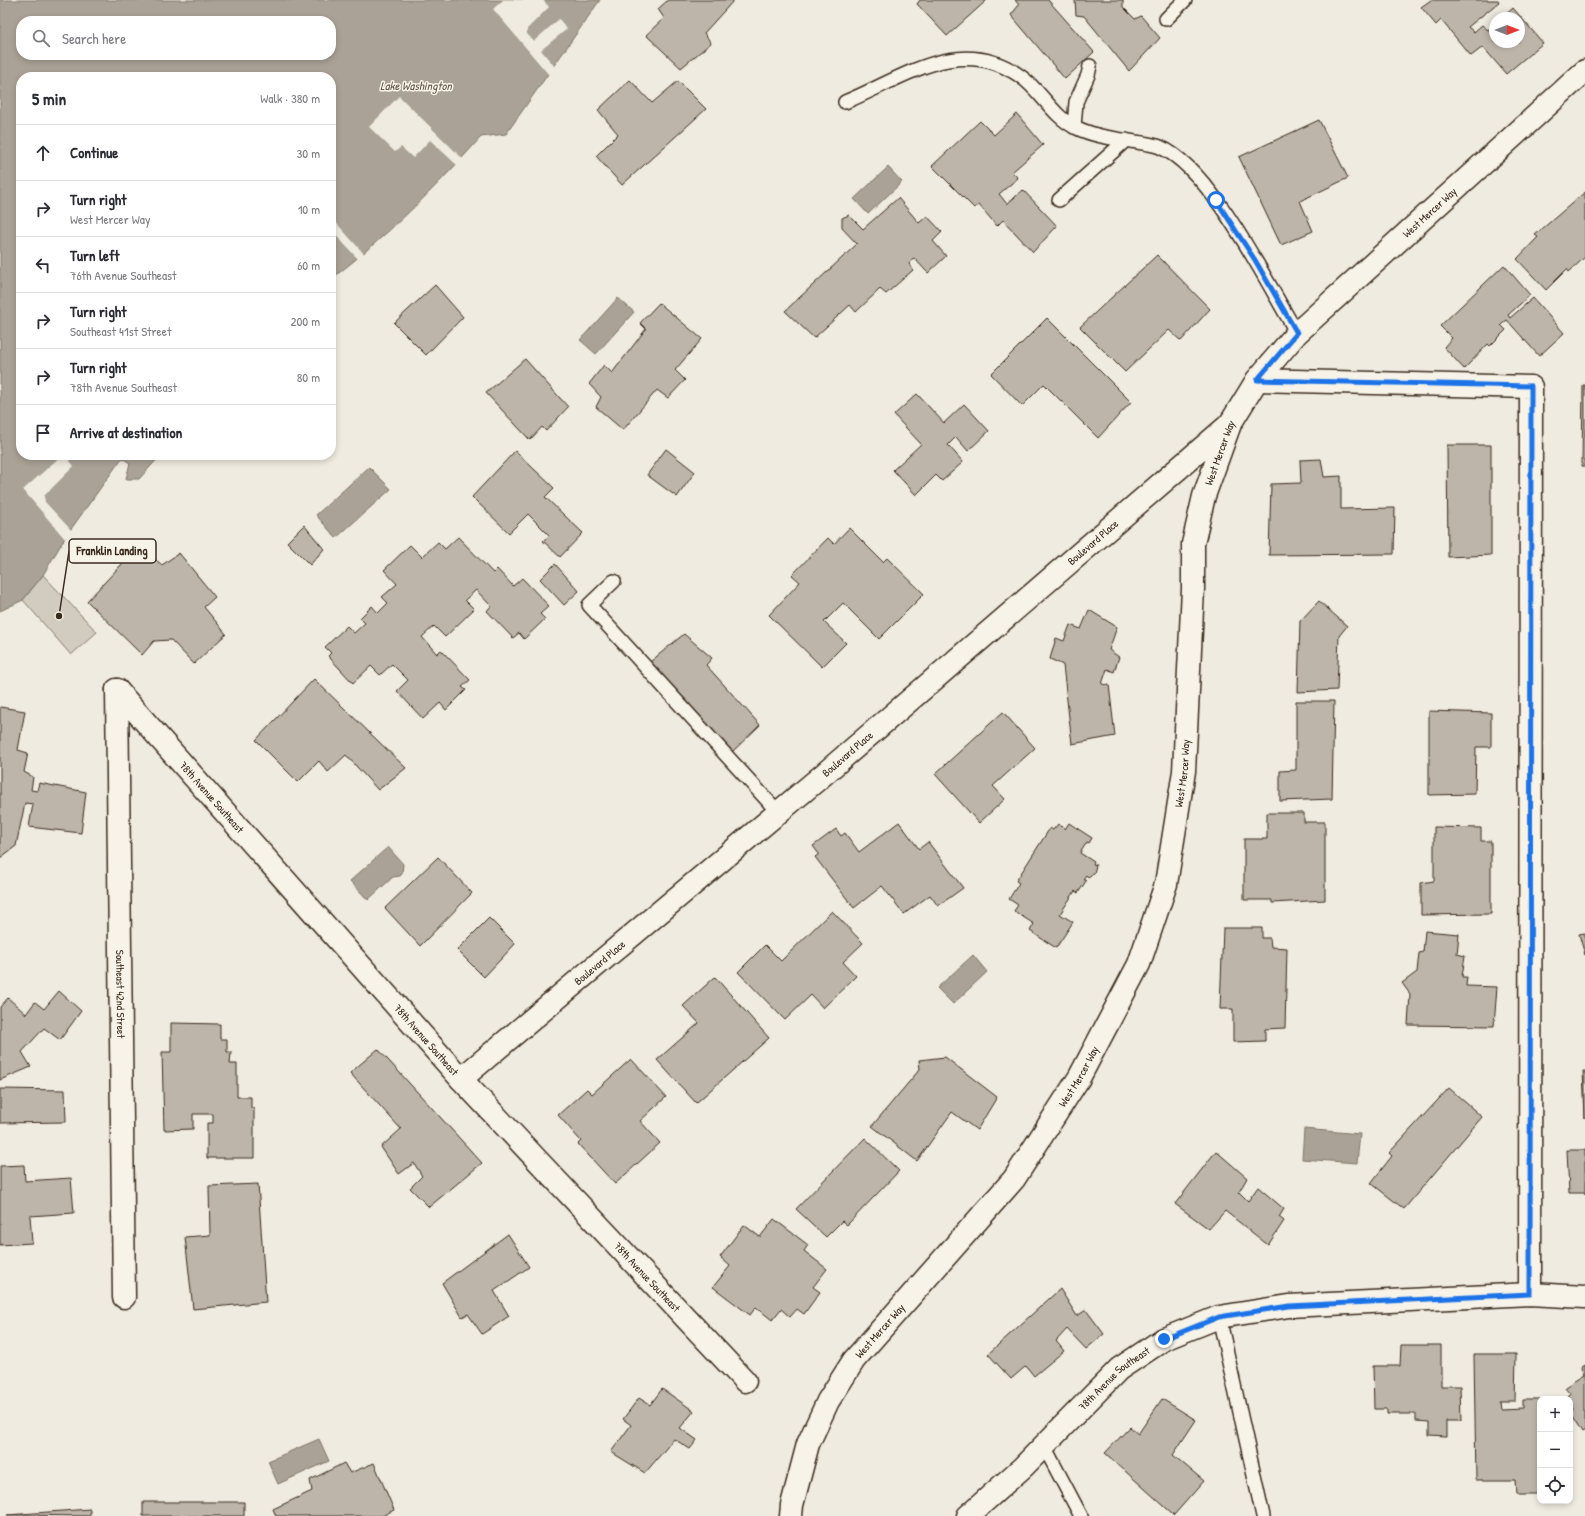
<!DOCTYPE html>
<html lang="en">
<head>
<meta charset="utf-8">
<style>
	:root { --surface:#fff; --page:#f2f2f3; --text:#2b2b33; --muted:#7c7c81; --line:#e1e1e2 }
	body { margin:0; font-family:"Patrick Hand",sans-serif; background:var(--page); color:var(--text) }
	.controls { position:absolute; right:12px; bottom:12px; display:grid; overflow:hidden; border-radius:8px; box-shadow:0 2px 6px #0003 }
	.controls button { width:36px; height:36px; display:grid; place-items:center; padding:0; border:0; border-bottom:1px solid var(--line); background:var(--surface); color:var(--text); font:20px sans-serif }
	.compass { position:absolute; left:1489px; top:12px; width:36px; height:36px; border-radius:50%; background:var(--surface); box-shadow:0 2px 6px #0003; rotate:90deg }
	.stop { position:absolute; width:12px; height:12px; margin:-9px; border:3px solid #1a73e8; border-radius:50%; background:#fff }
	.stop.end { background:#1a73e8; border-color:#fff; box-shadow:0 1px 4px #0008 }
	.list { margin:0; padding:0; list-style:none }
	h2 { display:flex; justify-content:space-between; align-items:center; height:52px; margin:0; padding:0 16px; font-size:17px }
	h2 small { font-size:13px; font-weight:400; color:var(--muted) }
	.list li { display:grid; grid-template-columns:26px 1fr auto; gap:12px; align-items:center; box-sizing:border-box; height:56px; padding:0 16px; border-top:1px solid var(--line) }
	.list b { display:block; font-size:15px; white-space:nowrap }
	.list p { margin:0; font-size:13px; white-space:nowrap; color:var(--muted) }
	.list em { font-size:13px; font-style:normal; color:var(--muted) }
	.icon { flex:none; width:22px; height:22px; fill:none; stroke:currentColor; stroke-width:2; stroke-linecap:round; stroke-linejoin:round }
	.map { position:relative; flex:none; width:1585px; height:1516px; overflow:hidden }
	.search { position:absolute; background:var(--surface); box-shadow:0 2px 6px #0003; left:16px; top:16px; width:320px; height:44px; display:flex; align-items:center; gap:10px; box-sizing:border-box; padding:0 14px; border-radius:16px; color:var(--muted); font-size:15px }
	.panel { position:absolute; background:var(--surface); box-shadow:0 2px 6px #0003; left:16px; top:72px; width:320px; height:388px; border-radius:16px }
	.map>svg:first-child { display:block }
	.green { fill:#d1cbc0; stroke:#867a6f }
	.water { fill:#aaa296; stroke:#7e7266; fill-rule:evenodd }
	.pier { fill:#efebe0 }
	.building { fill:#bdb5aa; stroke:#3b2a1e }
	.lines { fill:none; stroke-linecap:round; stroke-linejoin:round }
	.service-casing { stroke:#3b2a1e; stroke-width:16 }
	.minor-casing { stroke:#3b2a1e; stroke-width:25 }
	.tertiary-casing { stroke:#3b2a1e; stroke-width:25 }
	.service { stroke:#f7f3e8; stroke-width:13 }
	.minor { stroke:#f7f3e8; stroke-width:22 }
	.tertiary { stroke:#f7f3e8; stroke-width:22 }
	.route { stroke:#1a73e8; stroke-width:5 }
	.labels { text-anchor:middle; dominant-baseline:central; stroke-width:3; stroke-linejoin:round; paint-order:stroke }
	.street-label { font-size:11px; fill:#3b2a1e; stroke:#f7f3e8 }
	.water-label { font-size:12px; font-style:italic; fill:#625448; stroke:#f7f3e8 }
	.leader { fill:none; stroke:#3b2a1e; stroke-width:1.5 }
	.callout-dot { fill:#3b2a1e; stroke:#f7f3e8; stroke-width:1.5 }
	.callout { fill:#f7f3e8; stroke:#3b2a1e; stroke-width:1.5 }
	.callout-label { font-size:12px; text-anchor:middle; font-weight:bold; fill:#3b2a1e }
</style>
</head>
<body>
<div class="map">
<svg width="1585" height="1516" viewBox="0 0 1585 1516">
	<rect width="100%" height="100%" fill="#efebe0"/>
	<filter id="ink" filterUnits="userSpaceOnUse"><feTurbulence type="fractalNoise" baseFrequency=".025" numOctaves="2"/><feDisplacementMap in="SourceGraphic" scale="8" xChannelSelector="R" yChannelSelector="G"/><feConvolveMatrix kernelMatrix="1 2 1 2 8 2 1 2 1" color-interpolation-filters="sRGB"/></filter>
	<g filter="url(#ink)">
		<path class="green" d="M 43,575 L 97,632 L 71,655 L 23,600 Z"/>
		<path class="water" d="M 0,0 L 600,0 L 506,134 L 481,137 C 437,187 384,239 331,279 L 331,77 L 21,77 L 21,455 L 161,455 L 139,479 L 126,479 L 130,463 L 122,458 L 66,536 L 43,575 L 23,600 L 0,611 ZM 21,21 L 331,21 L 331,55 L 21,55 Z
			M 888,167 L 902,182 L 868,214 L 854,199 Z
			M 618,298 L 634,312 L 596,354 L 580,340 Z
			M 369,467 L 391,489 L 336,538 L 316,515 Z
			M 388,847 L 403,864 L 402,874 L 400,876 L 393,877 L 368,900 L 350,881 Z
			M 973,955 L 987,972 L 953,1004 L 937,988 Z
			M 1304,1129 L 1360,1134 L 1357,1163 L 1302,1159 Z
			M 319,1439 L 329,1461 L 278,1484 L 268,1461 Z"/>
		<path class="pier" d="M 503,0 L 543,0 L 549,7 L 527,29 L 527,34 L 534,41 L 559,19 L 567,29 L 541,50 L 555,67 L 549,75 L 493,9 Z
			M 399,96 L 464,160 L 458,166 L 430,140 L 413,158 L 401,147 L 395,152 L 369,127 Z
			M 331,217 L 365,255 L 359,260 L 331,230 Z
			M 62,455 L 65,455 L 74,466 L 44,496 L 45,502 L 72,531 L 66,540 L 23,490 Z"/>
		<path class="building" d="M 668,0 L 734,0 L 704,33 L 711,43 L 681,68 L 646,35 L 664,18 L 658,9 Z
			M 920,0 L 987,0 L 947,36 L 917,4 Z
			M 1015,0 L 1048,0 L 1094,52 L 1065,79 L 1011,15 L 1019,5 Z
			M 1075,0 L 1123,0 L 1123,7 L 1135,19 L 1141,16 L 1160,38 L 1129,71 L 1084,16 L 1076,15 Z
			M 1431,0 L 1498,0 L 1499,2 L 1468,27 L 1474,32 L 1482,25 L 1488,30 L 1495,24 L 1495,42 L 1519,42 L 1519,18 L 1502,18 L 1513,8 L 1543,43 L 1506,74 L 1483,47 L 1471,56 L 1441,20 L 1436,25 L 1421,7 Z
			M 630,80 L 652,103 L 678,81 L 706,109 L 622,185 L 596,156 L 618,134 L 598,110 Z
			M 1017,114 L 1043,145 L 1012,172 L 1018,178 L 999,194 L 1007,204 L 1023,190 L 1057,226 L 1033,252 L 1003,220 L 997,226 L 979,205 L 974,208 L 932,166 L 980,121 L 994,135 Z
			M 1319,120 L 1348,178 L 1300,201 L 1313,231 L 1281,245 L 1239,157 Z
			M 1585,192 L 1585,257 L 1569,272 L 1567,269 L 1546,290 L 1517,259 L 1538,237 L 1535,235 Z
			M 898,198 L 919,223 L 927,216 L 942,232 L 933,241 L 946,256 L 928,273 L 914,258 L 909,264 L 913,270 L 886,294 L 880,289 L 856,312 L 850,305 L 814,338 L 785,311 L 857,244 L 842,228 L 842,218 L 849,215 L 863,229 Z
			M 1157,255 L 1210,309 L 1181,341 L 1169,330 L 1125,372 L 1080,327 Z
			M 1504,265 L 1530,295 L 1508,315 L 1510,318 L 1533,298 L 1564,333 L 1539,356 L 1507,320 L 1501,325 L 1506,330 L 1490,346 L 1488,344 L 1464,369 L 1444,347 L 1452,338 L 1440,326 Z
			M 435,285 L 463,317 L 426,355 L 394,323 Z
			M 659,303 L 702,339 L 675,370 L 685,380 L 668,398 L 657,390 L 623,430 L 596,407 L 601,397 L 589,384 L 604,365 L 612,373 L 646,329 L 640,323 Z
			M 1047,318 L 1131,402 L 1098,438 L 1044,384 L 1022,406 L 991,374 Z
			M 525,359 L 568,407 L 546,431 L 542,427 L 530,440 L 486,393 Z
			M 1583,385 L 1585,385 L 1585,466 L 1582,466 Z
			M 917,394 L 944,423 L 964,404 L 989,431 L 968,451 L 956,437 L 948,445 L 963,462 L 942,481 L 936,475 L 916,495 L 893,470 L 921,444 L 894,415 Z
			M 1447,445 L 1491,445 L 1491,555 L 1448,557 Z
			M 666,449 L 695,472 L 677,497 L 647,475 Z
			M 515,451 L 554,488 L 545,497 L 583,533 L 560,557 L 543,541 L 549,535 L 528,514 L 509,533 L 472,497 Z
			M 1321,459 L 1324,477 L 1341,476 L 1341,509 L 1395,508 L 1394,554 L 1269,555 L 1271,484 L 1301,483 L 1300,460 Z
			M 304,525 L 324,549 L 310,565 L 287,542 Z
			M 849,528 L 883,562 L 887,558 L 924,594 L 879,639 L 843,603 L 824,622 L 846,643 L 822,667 L 769,615 L 800,582 L 792,575 L 828,538 L 834,544 Z
			M 458,537 L 493,573 L 497,569 L 513,586 L 522,578 L 549,606 L 540,614 L 545,619 L 524,639 L 519,633 L 513,638 L 487,611 L 491,606 L 476,590 L 465,600 L 474,609 L 445,637 L 434,626 L 422,637 L 437,654 L 441,650 L 470,680 L 462,687 L 466,690 L 446,710 L 440,703 L 423,719 L 397,691 L 408,680 L 392,664 L 380,675 L 371,666 L 353,683 L 328,656 L 331,653 L 325,647 L 347,626 L 354,633 L 365,623 L 360,618 L 372,606 L 378,613 L 388,603 L 382,597 L 397,584 L 384,570 L 410,545 L 422,557 L 438,542 L 445,549 Z
			M 139,546 L 162,565 L 179,553 L 215,597 L 204,607 L 226,634 L 194,664 L 171,640 L 154,641 L 142,655 L 87,601 Z
			M 555,564 L 579,591 L 564,605 L 540,579 Z
			M 1319,601 L 1347,626 L 1339,636 L 1337,690 L 1298,692 L 1300,621 Z
			M 1089,610 L 1117,627 L 1109,650 L 1119,657 L 1114,672 L 1107,669 L 1102,684 L 1109,685 L 1115,736 L 1072,744 L 1063,665 L 1050,659 L 1056,638 L 1064,641 L 1070,625 L 1081,629 Z
			M 684,634 L 712,658 L 706,665 L 760,725 L 731,753 L 650,662 Z
			M 314,679 L 406,768 L 378,790 L 346,755 L 328,772 L 319,761 L 298,782 L 256,740 Z
			M 1296,701 L 1334,701 L 1332,799 L 1280,801 L 1280,771 L 1296,770 Z
			M 0,707 L 25,711 L 18,750 L 28,753 L 24,772 L 33,777 L 31,790 L 37,791 L 39,783 L 86,792 L 81,833 L 29,827 L 33,804 L 25,803 L 16,846 L 0,858 Z
			M 1429,711 L 1491,713 L 1491,747 L 1476,747 L 1475,794 L 1429,795 Z
			M 1003,712 L 1035,748 L 993,786 L 1005,799 L 979,823 L 935,774 Z
			M 1267,813 L 1304,813 L 1304,822 L 1325,822 L 1325,900 L 1272,903 L 1272,900 L 1244,900 L 1244,839 L 1267,839 Z
			M 899,822 L 919,849 L 928,842 L 963,888 L 938,906 L 930,895 L 904,914 L 882,886 L 854,908 L 815,857 L 819,854 L 813,846 L 836,829 L 841,836 L 845,833 L 859,852 Z
			M 1069,823 L 1092,838 L 1089,843 L 1087,842 L 1080,853 L 1094,862 L 1093,864 L 1096,865 L 1094,873 L 1088,877 L 1086,875 L 1083,879 L 1086,881 L 1078,893 L 1075,891 L 1060,914 L 1073,922 L 1056,948 L 1030,931 L 1034,924 L 1014,911 L 1018,905 L 1009,899 L 1019,883 L 1016,881 L 1050,828 L 1053,830 L 1058,824 L 1065,829 Z
			M 1434,827 L 1481,828 L 1481,841 L 1491,841 L 1491,914 L 1421,915 L 1421,883 L 1434,881 Z
			M 438,857 L 472,893 L 420,946 L 385,908 Z
			M 832,911 L 863,943 L 843,962 L 856,976 L 823,1008 L 811,995 L 785,1020 L 738,972 L 765,945 L 781,961 Z
			M 489,918 L 515,944 L 484,977 L 457,950 Z
			M 1223,928 L 1262,928 L 1262,938 L 1270,938 L 1271,947 L 1287,948 L 1285,1028 L 1265,1029 L 1265,1041 L 1233,1042 L 1233,1009 L 1220,1009 Z
			M 1425,931 L 1459,934 L 1457,954 L 1465,956 L 1462,977 L 1467,977 L 1466,986 L 1497,987 L 1494,1026 L 1408,1025 L 1410,994 L 1402,983 L 1417,972 L 1419,953 L 1423,952 Z
			M 1585,933 L 1585,955 L 1579,934 Z
			M 715,977 L 769,1038 L 696,1103 L 657,1060 L 699,1023 L 683,1006 Z
			M 59,991 L 81,1011 L 60,1040 L 44,1028 L 22,1052 L 31,1067 L 0,1080 L 0,1007 L 8,998 L 26,1014 L 35,1002 L 44,1009 Z
			M 171,1023 L 220,1024 L 220,1039 L 227,1039 L 227,1052 L 231,1052 L 230,1064 L 237,1064 L 237,1097 L 251,1097 L 251,1108 L 254,1108 L 254,1158 L 207,1158 L 207,1123 L 213,1123 L 213,1114 L 193,1114 L 193,1129 L 164,1130 L 162,1052 L 171,1052 Z
			M 378,1049 L 482,1163 L 429,1207 L 410,1188 L 422,1176 L 414,1163 L 399,1174 L 381,1147 L 401,1129 L 350,1073 Z
			M 945,1057 L 997,1097 L 977,1130 L 952,1112 L 917,1161 L 872,1126 L 920,1069 L 919,1060 Z
			M 631,1059 L 666,1097 L 640,1121 L 660,1143 L 615,1184 L 578,1144 L 581,1141 L 558,1115 L 587,1089 L 592,1094 Z
			M 1583,1071 L 1585,1071 L 1585,1118 Z
			M 1449,1088 L 1482,1117 L 1404,1209 L 1371,1183 L 1392,1156 L 1389,1153 Z
			M 0,1089 L 65,1090 L 66,1122 L 0,1123 Z
			M 865,1138 L 899,1171 L 847,1225 L 842,1221 L 826,1237 L 796,1209 Z
			M 1567,1150 L 1585,1150 L 1585,1195 L 1585,1193 L 1569,1193 Z
			M 1216,1151 L 1247,1178 L 1239,1192 L 1248,1201 L 1258,1187 L 1284,1209 L 1279,1217 L 1284,1221 L 1268,1245 L 1225,1211 L 1209,1229 L 1175,1204 Z
			M 24,1165 L 25,1181 L 71,1178 L 74,1213 L 30,1216 L 32,1243 L 0,1245 L 0,1166 Z
			M 258,1184 L 266,1302 L 193,1309 L 185,1237 L 210,1235 L 209,1186 Z
			M 774,1219 L 808,1245 L 804,1251 L 827,1269 L 813,1287 L 820,1292 L 804,1314 L 797,1309 L 790,1317 L 781,1309 L 772,1320 L 756,1307 L 750,1315 L 713,1287 L 730,1266 L 720,1257 L 744,1225 L 760,1237 Z
			M 508,1234 L 529,1267 L 494,1291 L 509,1316 L 482,1334 L 468,1314 L 462,1317 L 442,1283 Z
			M 1060,1289 L 1077,1316 L 1086,1310 L 1104,1334 L 1086,1349 L 1067,1329 L 1056,1341 L 1064,1351 L 1034,1376 L 1026,1366 L 1011,1379 L 988,1354 Z
			M 1401,1345 L 1441,1345 L 1441,1386 L 1460,1386 L 1461,1421 L 1446,1421 L 1446,1437 L 1429,1436 L 1429,1422 L 1416,1421 L 1416,1414 L 1387,1414 L 1387,1409 L 1374,1409 L 1373,1366 L 1400,1366 Z
			M 1474,1354 L 1516,1354 L 1515,1401 L 1500,1401 L 1501,1409 L 1523,1408 L 1523,1400 L 1540,1400 L 1540,1495 L 1516,1495 L 1515,1480 L 1476,1480 Z
			M 1585,1365 L 1585,1431 L 1582,1433 L 1570,1414 L 1573,1409 L 1570,1399 L 1567,1396 L 1570,1393 L 1565,1387 L 1584,1375 L 1581,1368 Z
			M 662,1389 L 694,1411 L 680,1428 L 697,1440 L 690,1449 L 674,1439 L 645,1473 L 611,1452 L 631,1425 L 623,1419 L 639,1398 L 650,1405 Z
			M 1162,1399 L 1196,1420 L 1173,1455 L 1204,1481 L 1174,1515 L 1105,1453 L 1130,1427 L 1138,1434 Z
			M 344,1463 L 350,1473 L 374,1463 L 394,1510 L 382,1516 L 276,1516 L 273,1509 L 312,1491 L 310,1480 Z
			M 143,1502 L 244,1502 L 244,1516 L 143,1516 Z
			M 90,1509 L 90,1516 L 7,1515 Z"/>
		<g class="lines">
			<defs>
				<path id="service" d="M 1166,19 L 1185,0
					M 845,102 C 902,79 960,33 1020,76 C 1040,89 1053,117 1075,127 C 1097,138 1120,139 1143,143 C 1148,144 1155,145 1160,147 C 1212,169 1267,284 1297,333
					M 1074,127 L 1076,102 L 1088,75 L 1090,66
					M 1059,200 L 1126,140
					M 614,581 L 589,605 L 778,812
					M 1219,1317 L 1263,1516
					M 1044,1446 L 1081,1516"/>
				<g id="minor">
					<path d="M 1257,380 L 1531,387 L 1530,1294"/>
					<path id="s1" d="M 117,690 L 461,1079 L 745,1381"/>
					<path id="s2" d="M 117,690 L 124,1297"/>
					<path id="s3" d="M 461,1079 L 823,775 L 1230,424"/>
				</g>
				<g id="tertiary">
					<path id="s4" d="M 791,1516 L 792,1505 L 808,1444 L 828,1401 L 854,1360 L 1014,1179 L 1079,1078 L 1139,964 L 1166,884 L 1184,771 L 1193,589 L 1193,544 L 1204,496 L 1230,424 L 1257,380 L 1297,333 L 1585,71"/>
					<path id="s5" d="M 968,1516 L 1023,1467 L 1119,1369 L 1164,1339 L 1219,1317 L 1289,1306 L 1530,1294 L 1585,1297"/>
				</g>
			</defs>
			<use href="#service" class="service-casing"/>
			<use href="#minor" class="minor-casing"/>
			<use href="#tertiary" class="tertiary-casing"/>
			<use href="#service" class="service"/>
			<use href="#minor" class="minor"/>
			<use href="#tertiary" class="tertiary"/>
		</g>
	</g>
	<g class="lines" filter="url(#ink)">
		<path class="route" d="M 1164,1339 L 1219,1317 L 1289,1306 L 1530,1294 L 1531,386 L 1257,380 L 1297,333 L 1255,260 L 1216,200"/>
	</g>
	<g class="labels">
		<g class="street-label">
			<text stroke="none"><textPath href="#s4" startOffset="1505">West Mercer Way</textPath></text>
			<text stroke="none"><textPath href="#s4" startOffset="1182">West Mercer Way</textPath></text>
			<text stroke="none"><textPath href="#s3" startOffset="829">Boulevard Place</textPath></text>
			<text stroke="none"><textPath href="#s3" startOffset="505">Boulevard Place</textPath></text>
			<text stroke="none"><textPath href="#s4" startOffset="857">West Mercer Way</textPath></text>
			<text stroke="none"><textPath href="#s1" startOffset="143">78th Avenue Southeast</textPath></text>
			<text stroke="none"><textPath href="#s3" startOffset="181">Boulevard Place</textPath></text>
			<text stroke="none"><textPath href="#s2" startOffset="304">Southeast 42nd Street</textPath></text>
			<text stroke="none"><textPath href="#s1" startOffset="467">78th Avenue Southeast</textPath></text>
			<text stroke="none"><textPath href="#s4" startOffset="533">West Mercer Way</textPath></text>
			<text stroke="none"><textPath href="#s1" startOffset="791">78th Avenue Southeast</textPath></text>
			<text stroke="none"><textPath href="#s4" startOffset="209">West Mercer Way</textPath></text>
			<text stroke="none"><textPath href="#s5" startOffset="201">78th Avenue Southeast</textPath></text>
		</g>
		<g class="water-label">
			<text x="416" y="85">Lake Washington</text>
		</g>
	</g>
	<path class="leader" d="M59 616L69 551"/>
	<circle class="callout-dot" cx="59" cy="616" r="4"/>
	<rect class="callout" x="69" y="539" width="87" height="24" rx="4"/>
	<g class="callout-label">
		<text x="112" y="555">Franklin Landing</text>
	</g>
</svg>
<div class="controls">
<button>+</button>
<button>−</button>
<button><svg class="icon" aria-label="locate" viewBox="0 0 24 24"><circle cx="12" cy="12" r="6"/><path d="M12 2v4M12 18v4M2 12h4M18 12h4"/></svg></button>
</div>
<svg class="compass" viewBox="-18 -18 36 36"><path d="M0-13l5 13h-10z" fill="#e53935"/><path d="M0 13l5-13h-10z" fill="#7c7c81"/></svg>
<div class="stop" style="left:1216px;top:200px"></div>
<div class="stop end" style="left:1164px;top:1339px"></div>
<div class="search"><svg class="icon" aria-label="search" viewBox="0 0 24 24"><circle cx="10" cy="10" r="6"/><path d="M15 15l6 6"/></svg>Search here</div>
<section class="panel">
<h2>5 min<small>Walk · 380 m</small></h2>
<ul class="list">
<li><svg class="icon" aria-label="ahead" viewBox="0 0 24 24"><path d="M12 20V5M6 11l6-6 6 6"/></svg><div><b>Continue</b></div><em>30 m</em></li>
<li><svg class="icon" aria-label="right" viewBox="0 0 24 24"><path d="M7 20v-9h11M14 6l5 5-5 5"/></svg><div><b>Turn right</b><p>West Mercer Way</p></div><em>10 m</em></li>
<li><svg class="icon" aria-label="left" viewBox="0 0 24 24"><path d="M17 20v-9H6M10 6l-5 5 5 5"/></svg><div><b>Turn left</b><p>76th Avenue Southeast</p></div><em>60 m</em></li>
<li><svg class="icon" aria-label="right" viewBox="0 0 24 24"><path d="M7 20v-9h11M14 6l5 5-5 5"/></svg><div><b>Turn right</b><p>Southeast 41st Street</p></div><em>200 m</em></li>
<li><svg class="icon" aria-label="right" viewBox="0 0 24 24"><path d="M7 20v-9h11M14 6l5 5-5 5"/></svg><div><b>Turn right</b><p>78th Avenue Southeast</p></div><em>80 m</em></li>
<li><svg class="icon" aria-label="arrive" viewBox="0 0 24 24"><path d="M6 21V4h12l-3 4 3 4H6"/></svg><div><b>Arrive at destination</b></div></li>
</ul>
</section>
</div>
</body>
</html>
